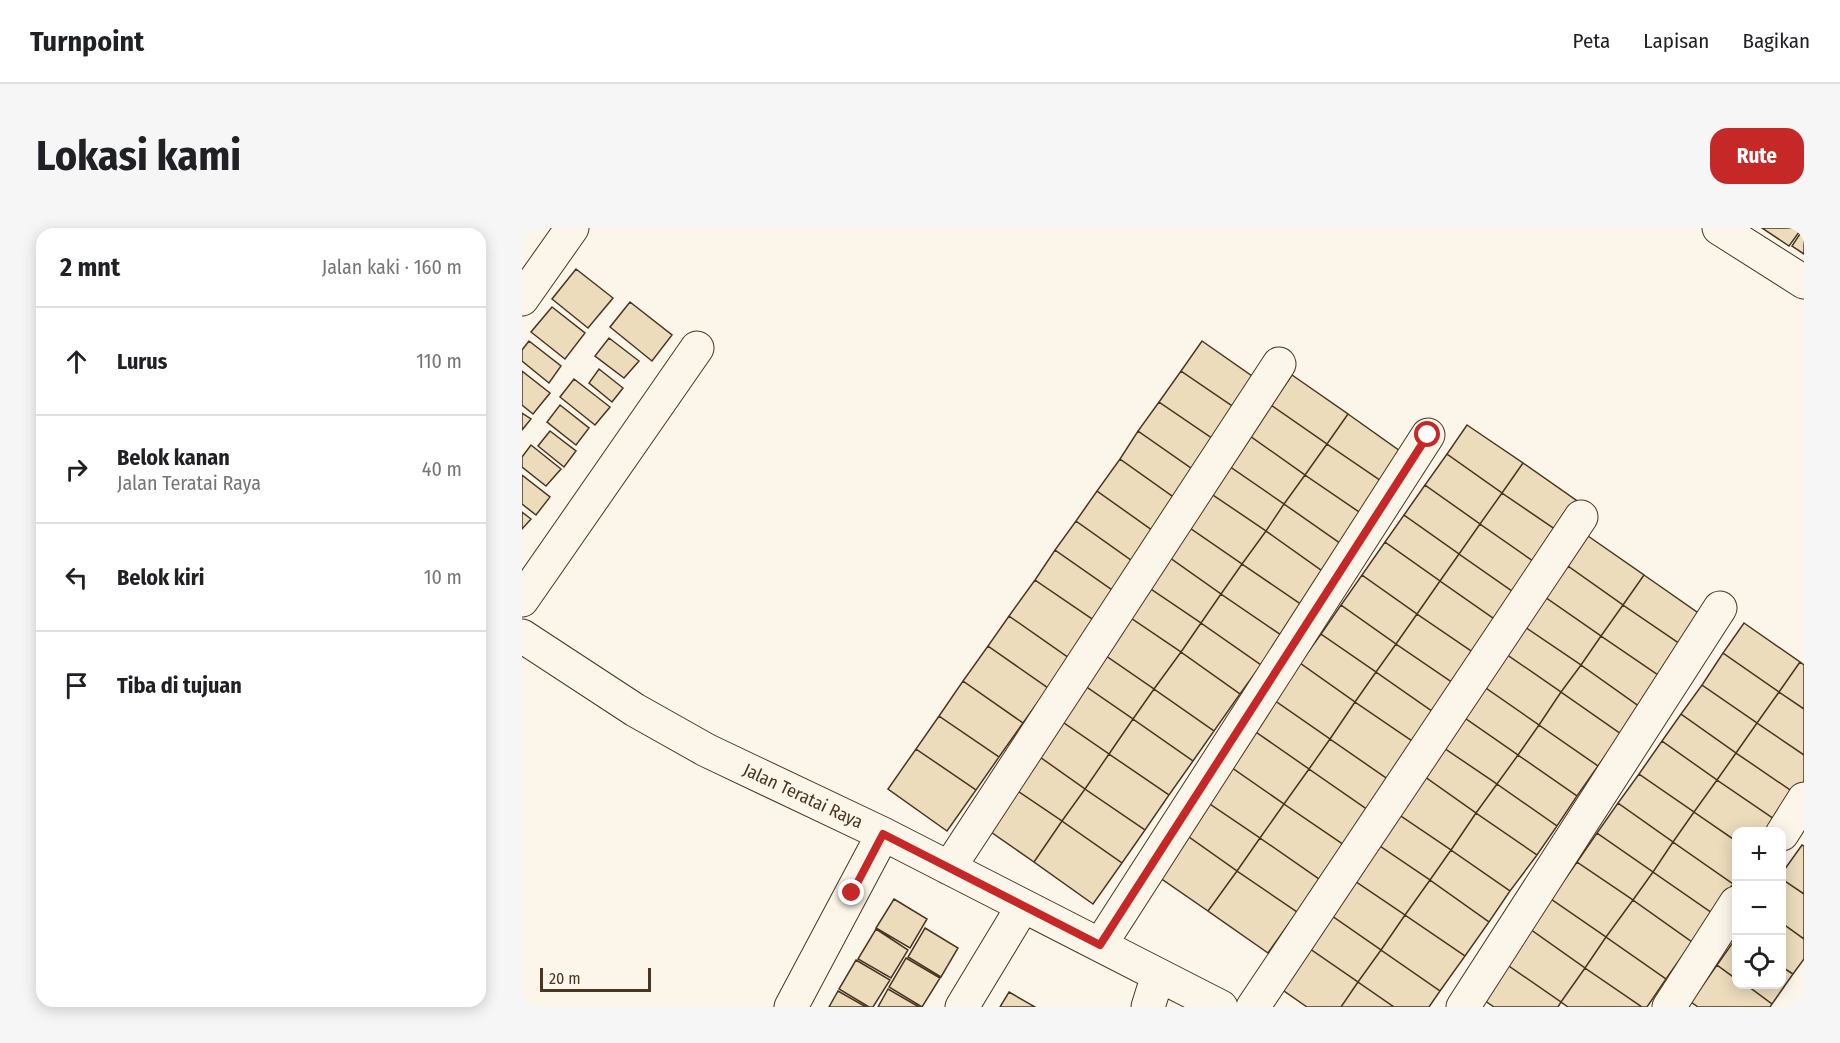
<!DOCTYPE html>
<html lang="id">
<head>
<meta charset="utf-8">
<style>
	:root { --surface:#fff; --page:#f6f6f6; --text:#202124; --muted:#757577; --line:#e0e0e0; --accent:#c62828 }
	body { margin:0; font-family:"Fira Sans Condensed",sans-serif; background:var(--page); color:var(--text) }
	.controls { position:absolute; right:18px; bottom:18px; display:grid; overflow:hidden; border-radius:12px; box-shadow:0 3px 15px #0003 }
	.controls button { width:54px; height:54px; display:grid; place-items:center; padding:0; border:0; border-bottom:2px solid var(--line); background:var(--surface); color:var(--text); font:30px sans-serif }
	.scale { position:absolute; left:18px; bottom:15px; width:111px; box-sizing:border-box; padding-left:6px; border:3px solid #4a3520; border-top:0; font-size:16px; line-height:21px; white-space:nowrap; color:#4a3520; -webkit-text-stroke:4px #fbf6e9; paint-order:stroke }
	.stop { position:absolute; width:18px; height:18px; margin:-14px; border:4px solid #c62828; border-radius:50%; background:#fff }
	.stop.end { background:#c62828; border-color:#fff; box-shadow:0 2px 6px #0008 }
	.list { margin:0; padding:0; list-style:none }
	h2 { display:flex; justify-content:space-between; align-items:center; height:78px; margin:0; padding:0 24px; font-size:26px }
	h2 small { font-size:20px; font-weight:400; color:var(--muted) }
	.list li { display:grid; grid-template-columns:39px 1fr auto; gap:18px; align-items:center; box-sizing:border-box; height:108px; padding:0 24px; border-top:2px solid var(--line) }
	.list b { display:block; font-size:22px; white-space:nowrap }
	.list p { margin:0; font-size:20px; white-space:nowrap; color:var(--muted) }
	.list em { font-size:20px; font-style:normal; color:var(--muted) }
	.icon { flex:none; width:33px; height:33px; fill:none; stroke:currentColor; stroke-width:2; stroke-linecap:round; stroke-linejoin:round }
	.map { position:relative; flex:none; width:1282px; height:779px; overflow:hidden; border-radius:18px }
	header { display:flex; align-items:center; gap:36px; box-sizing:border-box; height:84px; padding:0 30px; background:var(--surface); border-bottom:2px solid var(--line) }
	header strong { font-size:28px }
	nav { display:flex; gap:33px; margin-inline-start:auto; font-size:21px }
	.intro { display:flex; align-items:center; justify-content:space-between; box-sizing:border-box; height:144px; padding:0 36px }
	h1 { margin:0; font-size:42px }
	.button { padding:15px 27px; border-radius:18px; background:var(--accent); color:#fff; font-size:21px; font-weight:700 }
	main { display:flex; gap:36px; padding:0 36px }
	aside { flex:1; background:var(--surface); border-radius:18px; box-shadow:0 3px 15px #0003 }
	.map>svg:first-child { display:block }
	.building { fill:#ecdcbc; stroke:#4a3520; stroke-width:1.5 }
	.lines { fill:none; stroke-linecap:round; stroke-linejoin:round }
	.minor-casing { stroke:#4a3520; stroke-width:35 }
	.minor { stroke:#fbf6e9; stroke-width:33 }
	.route { stroke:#c62828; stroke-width:8 }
	.labels { text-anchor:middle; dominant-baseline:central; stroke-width:4.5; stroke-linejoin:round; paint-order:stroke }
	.street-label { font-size:18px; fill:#4a3520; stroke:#fbf6e9 }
</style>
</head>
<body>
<header>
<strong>Turnpoint</strong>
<nav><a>Peta</a><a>Lapisan</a><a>Bagikan</a></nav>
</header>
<div class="intro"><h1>Lokasi kami</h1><a class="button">Rute</a></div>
<main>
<aside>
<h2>2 mnt<small>Jalan kaki · 160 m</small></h2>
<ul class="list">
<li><svg class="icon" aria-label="ahead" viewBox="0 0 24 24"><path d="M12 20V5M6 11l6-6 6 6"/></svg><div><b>Lurus</b></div><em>110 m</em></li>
<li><svg class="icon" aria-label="right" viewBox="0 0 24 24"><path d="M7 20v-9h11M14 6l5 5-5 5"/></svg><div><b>Belok kanan</b><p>Jalan Teratai Raya</p></div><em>40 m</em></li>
<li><svg class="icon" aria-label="left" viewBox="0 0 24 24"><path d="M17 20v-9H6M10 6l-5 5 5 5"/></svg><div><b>Belok kiri</b></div><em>10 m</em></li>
<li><svg class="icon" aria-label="arrive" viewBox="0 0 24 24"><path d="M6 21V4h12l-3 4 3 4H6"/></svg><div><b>Tiba di tujuan</b></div></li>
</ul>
</aside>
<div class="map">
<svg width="1282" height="779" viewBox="0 0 1282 779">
	<rect width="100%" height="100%" fill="#fbf6e9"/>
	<path class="building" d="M 1240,0 L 1280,0 L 1267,18 Z
		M 1282,0 L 1282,26 L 1270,18 Z
		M 54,41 L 91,70 L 66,100 L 30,71 Z
		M 108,74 L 150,107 L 130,133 L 88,99 Z
		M 30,79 L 63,105 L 43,131 L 9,104 Z
		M 87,110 L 117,133 L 102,150 L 73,128 Z
		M 7,113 L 39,138 L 27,155 L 0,133 L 0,122 Z
		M 680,113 L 740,155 L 719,184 L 659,143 Z
		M 77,141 L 101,160 L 90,174 L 67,155 Z
		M 0,143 L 28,165 L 11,186 L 0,177 Z
		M 659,143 L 719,184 L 697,215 L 637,174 Z
		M 770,147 L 826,186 L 805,216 L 749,177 Z
		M 52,151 L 88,179 L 73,197 L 38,169 Z
		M 637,174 L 697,215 L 676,245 L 616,203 Z
		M 38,177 L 67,200 L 54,217 L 25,194 Z
		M 749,177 L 805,216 L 783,247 L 728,208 Z
		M 0,185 L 9,191 L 0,202 Z
		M 826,186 L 885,228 L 865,257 L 805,216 Z
		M 945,197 L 1001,235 L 980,265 L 925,226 Z
		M 28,203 L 54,223 L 42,239 L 16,218 Z
		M 616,203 L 676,245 L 657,273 L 598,231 Z
		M 728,208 L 783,247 L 762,276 L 707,238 Z
		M 805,216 L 865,257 L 843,288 L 783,247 Z
		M 9,217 L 39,241 L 24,258 L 0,239 L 0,229 Z
		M 925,226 L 980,265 L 958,296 L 903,257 Z
		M 598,231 L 657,273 L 634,305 L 575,263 Z
		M 1001,235 L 1061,277 L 1040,306 L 980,265 Z
		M 707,238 L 762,276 L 744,303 L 688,265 Z
		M 0,247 L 28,269 L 14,287 L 0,276 Z
		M 783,247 L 843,288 L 822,318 L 762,276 Z
		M 903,257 L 958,296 L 937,326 L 882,287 Z
		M 575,263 L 634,305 L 613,335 L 554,293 Z
		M 688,265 L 744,303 L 720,336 L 665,298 Z
		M 980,265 L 1040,306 L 1018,338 L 958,296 Z
		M 762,276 L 822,318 L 803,345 L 744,303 Z
		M 0,284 L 9,291 L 0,301 Z
		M 882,287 L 937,326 L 918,353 L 863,314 Z
		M 554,293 L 613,335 L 593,364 L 533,322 Z
		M 958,296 L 1018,338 L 997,368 L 937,326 Z
		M 665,298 L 720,336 L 699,366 L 644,327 Z
		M 744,303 L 803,345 L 780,377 L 720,336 Z
		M 1066,308 L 1122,347 L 1101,377 L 1046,338 Z
		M 863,314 L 918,353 L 895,386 L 840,347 Z
		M 533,322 L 593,364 L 573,393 L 513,352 Z
		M 937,326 L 997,368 L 978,395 L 918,353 Z
		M 644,327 L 699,366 L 679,395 L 623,357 Z
		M 720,336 L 780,377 L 759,407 L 699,366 Z
		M 1046,338 L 1101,377 L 1079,408 L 1023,369 Z
		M 840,347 L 895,386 L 874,416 L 819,377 Z
		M 1122,347 L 1182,389 L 1161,418 L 1101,377 Z
		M 513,352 L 573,393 L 547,430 L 487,388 Z
		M 918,353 L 978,395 L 955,427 L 895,386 Z
		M 623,357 L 679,395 L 659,424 L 603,386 Z
		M 699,366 L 759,407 L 739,437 L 679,395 Z
		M 1023,369 L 1079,408 L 1059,437 L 1003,399 Z
		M 819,377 L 874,416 L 854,444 L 799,406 Z
		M 1101,377 L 1161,418 L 1139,449 L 1079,408 Z
		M 603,386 L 659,424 L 632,461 L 577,423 Z
		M 895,386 L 955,427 L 934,457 L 874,416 Z
		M 487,388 L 547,430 L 526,460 L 466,418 Z
		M 679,395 L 739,437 L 718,466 L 659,424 Z
		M 1222,395 L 1278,434 L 1257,464 L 1201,425 Z
		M 1003,399 L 1059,437 L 1039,464 L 984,426 Z
		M 799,406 L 854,444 L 833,474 L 778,435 Z
		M 1079,408 L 1139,449 L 1118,479 L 1059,437 Z
		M 874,416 L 934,457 L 914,486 L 854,444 Z
		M 466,418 L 526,460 L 501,495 L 441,453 Z
		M 577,423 L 632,461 L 611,491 L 556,453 Z
		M 659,424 L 718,466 L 692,503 L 632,461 Z
		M 1201,425 L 1257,464 L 1235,495 L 1180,457 Z
		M 984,426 L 1039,464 L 1017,497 L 961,458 Z
		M 1278,434 L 1282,437 L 1282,481 L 1257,464 Z
		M 778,435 L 833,474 L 808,511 L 752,472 Z
		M 1059,437 L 1118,479 L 1099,506 L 1039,464 Z
		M 854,444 L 914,486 L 893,515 L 833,474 Z
		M 441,453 L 501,495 L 477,529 L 417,488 Z
		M 556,453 L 611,491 L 587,526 L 532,488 Z
		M 1180,457 L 1235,495 L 1214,525 L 1159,486 Z
		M 961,458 L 1017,497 L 996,527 L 940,488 Z
		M 632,461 L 692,503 L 671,533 L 611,491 Z
		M 1039,464 L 1099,506 L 1076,538 L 1017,497 Z
		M 1257,464 L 1282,481 L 1282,527 L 1235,495 Z
		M 752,472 L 808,511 L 787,541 L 731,502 Z
		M 833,474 L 893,515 L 867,552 L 808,511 Z
		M 1159,486 L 1214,525 L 1195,552 L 1140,513 Z
		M 417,488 L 477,529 L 454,562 L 394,521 Z
		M 532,488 L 587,526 L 563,561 L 508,522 Z
		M 940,488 L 996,527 L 975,556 L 919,518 Z
		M 611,491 L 671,533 L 647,567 L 587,526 Z
		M 1235,495 L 1282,527 L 1282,555 L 1274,566 L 1214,525 Z
		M 1017,497 L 1076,538 L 1055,568 L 996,527 Z
		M 731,502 L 787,541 L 762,576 L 706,537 Z
		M 808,511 L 867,552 L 846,582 L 787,541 Z
		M 1140,513 L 1195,552 L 1172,584 L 1117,546 Z
		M 919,518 L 975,556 L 954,585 L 899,546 Z
		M 394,521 L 454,562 L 425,603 L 366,561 Z
		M 508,522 L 563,561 L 540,593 L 484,555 Z
		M 1214,525 L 1274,566 L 1255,593 L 1195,552 Z
		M 587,526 L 647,567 L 623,602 L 563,561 Z
		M 996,527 L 1055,568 L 1035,598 L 975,556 Z
		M 706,537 L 762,576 L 738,610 L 682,572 Z
		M 787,541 L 846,582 L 822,617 L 762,576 Z
		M 899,546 L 954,585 L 929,622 L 873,584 Z
		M 1117,546 L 1172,584 L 1151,614 L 1096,575 Z
		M 1195,552 L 1255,593 L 1248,604 L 1214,604 L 1214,613 L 1172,584 Z
		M 484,555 L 540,593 L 512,634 L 456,595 Z
		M 975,556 L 1035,598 L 1015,627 L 954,585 Z
		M 563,561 L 623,602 L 600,635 L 540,593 Z
		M 682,572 L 738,610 L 715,643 L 660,604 Z
		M 1096,575 L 1151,614 L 1131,644 L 1075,605 Z
		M 762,576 L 822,617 L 797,651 L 738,610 Z
		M 873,584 L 929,622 L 908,652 L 852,614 Z
		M 1172,584 L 1214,613 L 1214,651 L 1211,656 L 1151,614 Z
		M 954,585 L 1015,627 L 988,663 L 929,622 Z
		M 540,593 L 600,635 L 571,676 L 512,634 Z
		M 660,604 L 715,643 L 686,683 L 631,645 Z
		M 1075,605 L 1131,644 L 1111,672 L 1055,634 Z
		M 738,610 L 797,651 L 775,684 L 715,643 Z
		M 852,614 L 908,652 L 883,687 L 827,649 Z
		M 1151,614 L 1211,656 L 1190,685 L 1131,644 Z
		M 1280,617 L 1282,618 L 1282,666 L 1260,651 L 1260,645 Z
		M 929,622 L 988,663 L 967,694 L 908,652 Z
		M 1055,634 L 1111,672 L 1084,709 L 1029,671 Z
		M 715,643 L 775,684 L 746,725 L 686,683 Z
		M 1131,644 L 1190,685 L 1170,714 L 1111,672 Z
		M 827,649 L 883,687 L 859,722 L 803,683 Z
		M 1260,651 L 1282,666 L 1282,711 L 1260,695 Z
		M 908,652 L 967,694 L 943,728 L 883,687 Z
		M 372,671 L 405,691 L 388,720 L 354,700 Z
		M 1029,671 L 1084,709 L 1063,740 L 1008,701 Z
		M 1111,672 L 1170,714 L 1144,751 L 1084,709 Z
		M 803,683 L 859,722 L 836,754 L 781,716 Z
		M 883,687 L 943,728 L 918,763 L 859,722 Z
		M 1260,695 L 1282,711 L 1282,731 L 1271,746 L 1260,739 Z
		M 403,700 L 436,720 L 419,749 L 386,729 Z
		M 354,701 L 386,722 L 369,750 L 336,731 Z
		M 1008,701 L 1063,740 L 1039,774 L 984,736 Z
		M 1084,709 L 1144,751 L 1125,779 L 1120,779 L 1063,740 Z
		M 1214,710 L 1214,751 L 1195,737 Z
		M 781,716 L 836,754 L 819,779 L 785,779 L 752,756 Z
		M 859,722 L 918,763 L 907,779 L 872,779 L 836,754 Z
		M 384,730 L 418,750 L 400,779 L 367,759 Z
		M 334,732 L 368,752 L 351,779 L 347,779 L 317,761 Z
		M 984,736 L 1039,774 L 1036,779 L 972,779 L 959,770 Z
		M 1195,737 L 1214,751 L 1214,756 L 1223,756 L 1250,776 L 1248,779 L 1176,779 L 1169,774 Z
		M 1260,739 L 1271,746 L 1250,776 L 1223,756 L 1260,756 Z
		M 1063,740 L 1120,779 L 1046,779 L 1039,774 Z
		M 836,754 L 872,779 L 819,779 Z
		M 366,761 L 397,779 L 356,779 Z
		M 316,763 L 344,779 L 307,779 Z
		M 487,764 L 513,779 L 478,779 Z"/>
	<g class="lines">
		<defs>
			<path id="minor" d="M 1197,0 L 1282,54
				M 0,71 L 50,0
				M 0,372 L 175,120
				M 0,408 L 113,482 L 184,522 L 361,606 L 699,779
				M 1260,606 L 1282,571
				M 427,640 L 757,136
				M 578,717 L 906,207
				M 269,779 L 361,606
				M 440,779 L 495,688 L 503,679
				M 626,779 L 636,747
				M 731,779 L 1059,289
				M 941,779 L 1198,380
				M 1147,779 L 1214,675"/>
		</defs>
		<use href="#minor" class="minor-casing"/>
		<use href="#minor" class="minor"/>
	</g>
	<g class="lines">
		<path class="route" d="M 330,665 L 361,606 L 578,717 L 906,207"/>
	</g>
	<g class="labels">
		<g class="street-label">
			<text transform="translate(281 568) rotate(25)">Jalan Teratai Raya</text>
		</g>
	</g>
</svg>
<div class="controls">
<button>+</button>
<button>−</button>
<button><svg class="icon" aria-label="locate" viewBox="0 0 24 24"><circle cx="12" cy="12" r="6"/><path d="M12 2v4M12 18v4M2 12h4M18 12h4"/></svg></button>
</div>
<div class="scale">20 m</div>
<div class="stop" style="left:906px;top:207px"></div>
<div class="stop end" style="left:330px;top:665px"></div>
</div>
</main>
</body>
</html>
